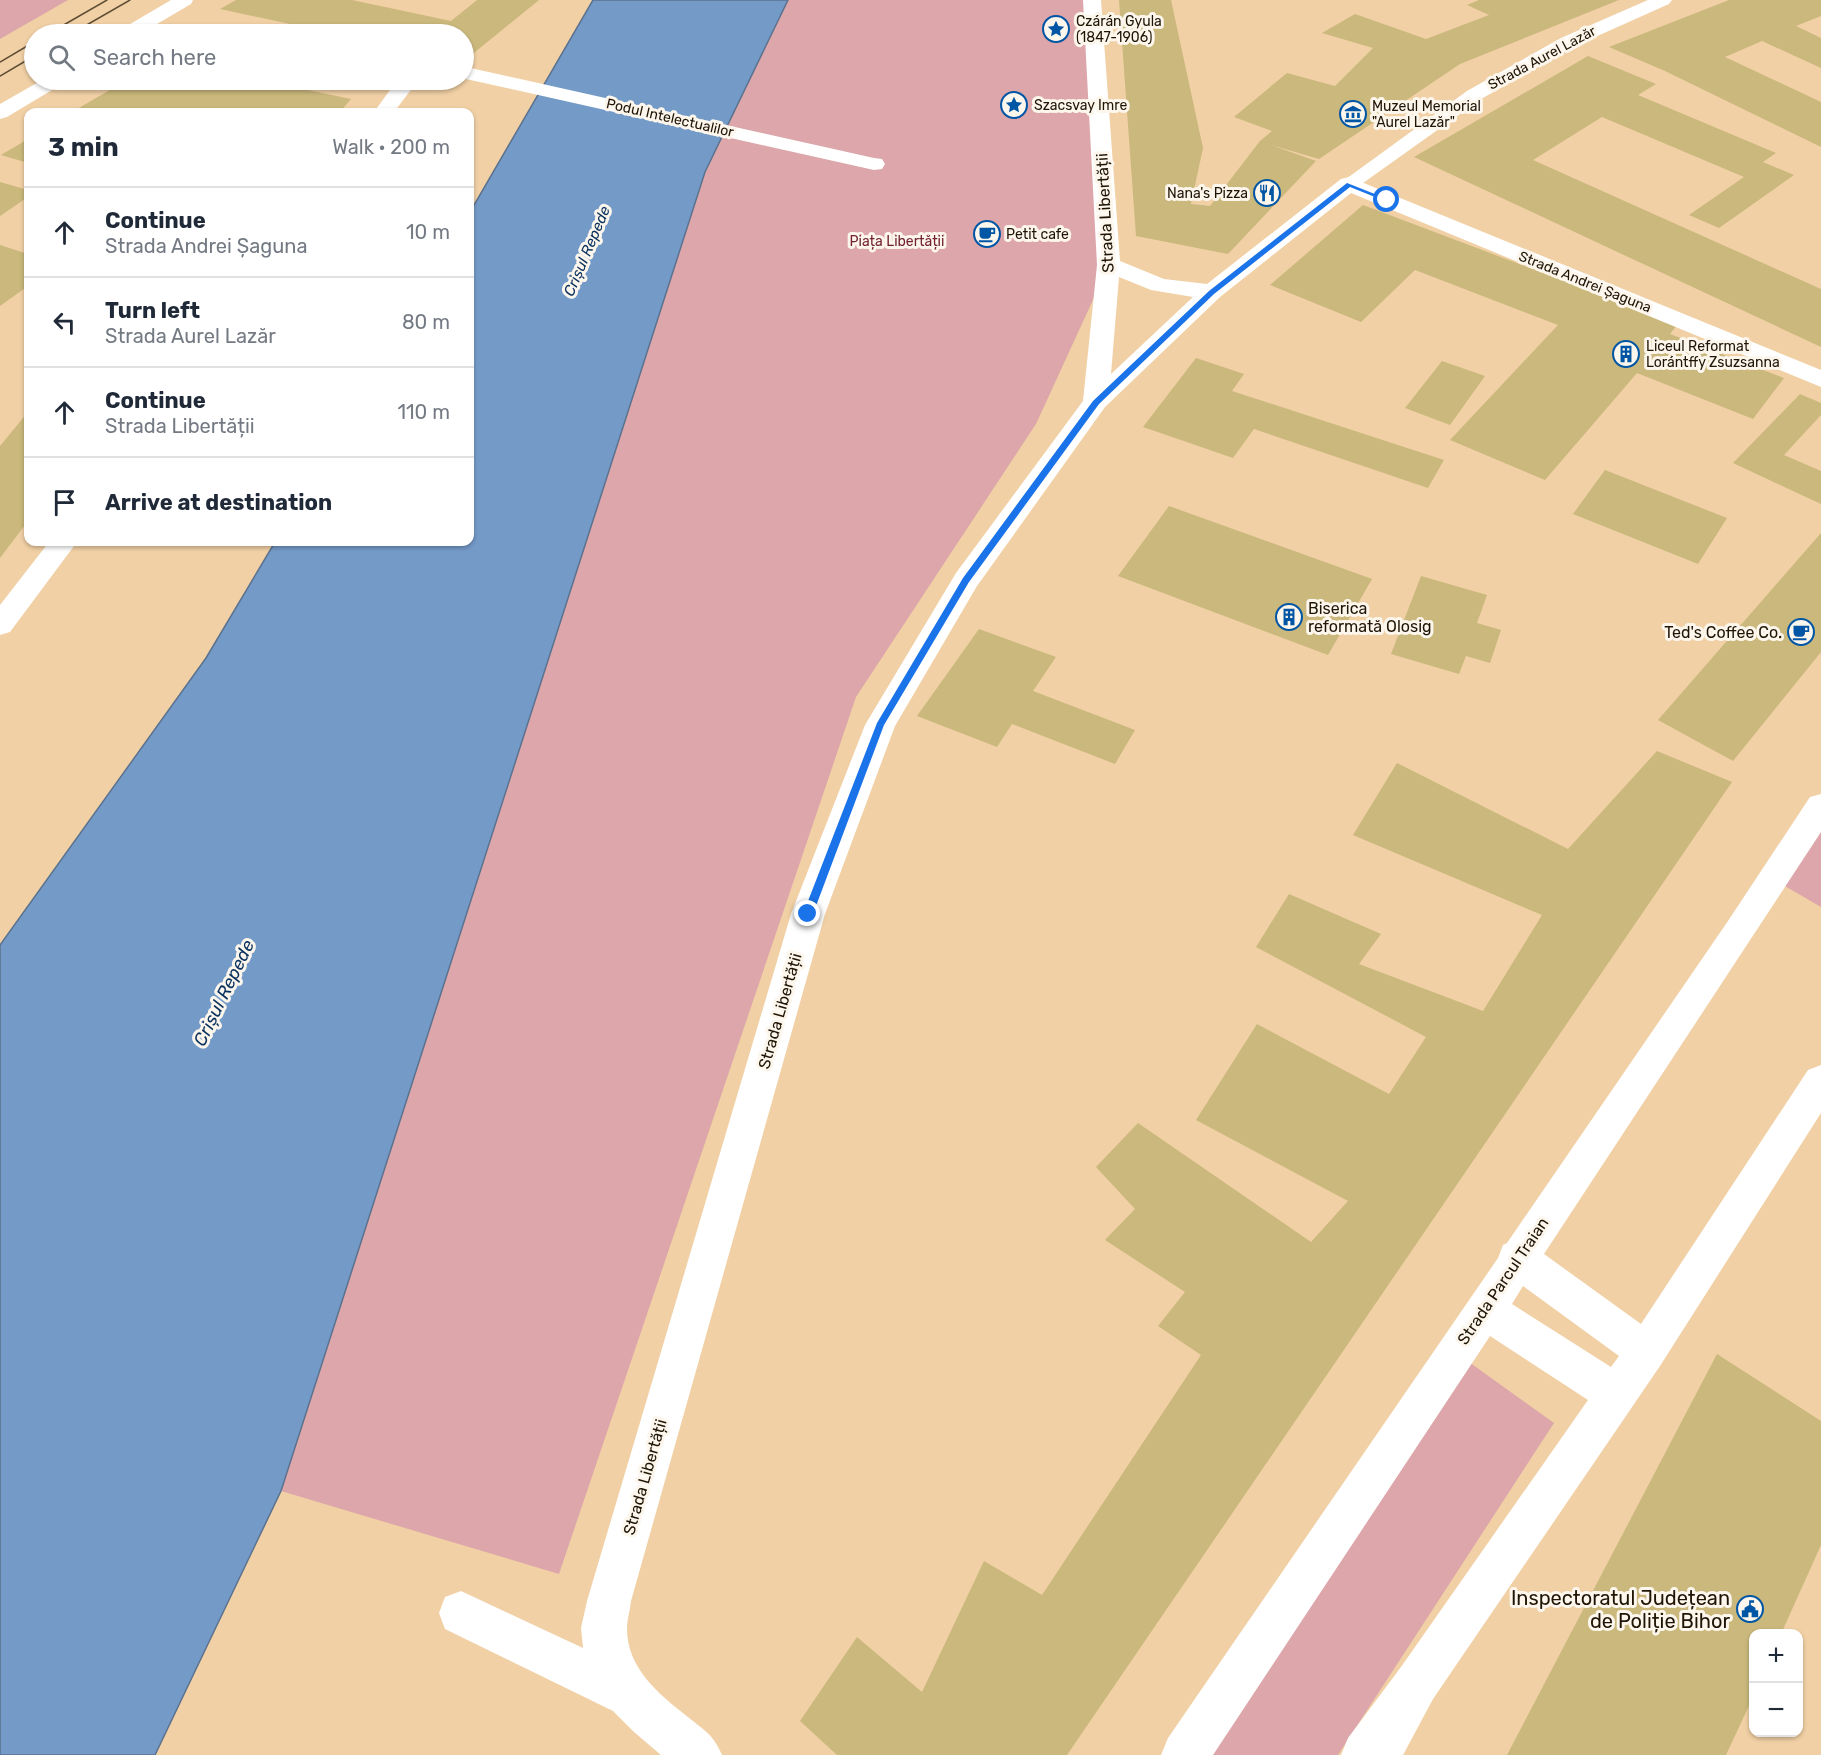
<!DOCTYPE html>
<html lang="en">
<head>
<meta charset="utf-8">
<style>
	:root { --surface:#fff; --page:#f6f6f7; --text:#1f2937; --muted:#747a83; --line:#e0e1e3 }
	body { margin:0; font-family:Rubik,sans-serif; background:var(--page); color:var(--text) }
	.controls { position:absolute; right:18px; bottom:18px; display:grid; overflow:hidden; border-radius:12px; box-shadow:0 2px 4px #0004 }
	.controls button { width:54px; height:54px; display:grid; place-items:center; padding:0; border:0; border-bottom:2px solid var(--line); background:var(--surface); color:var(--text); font:30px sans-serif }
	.stop { position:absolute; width:18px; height:18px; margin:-14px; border:4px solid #1a73e8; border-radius:50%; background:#fff }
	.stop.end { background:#1a73e8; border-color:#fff; box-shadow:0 2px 6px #0008 }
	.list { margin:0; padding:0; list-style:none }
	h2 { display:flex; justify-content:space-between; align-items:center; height:78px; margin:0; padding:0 24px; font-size:26px }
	h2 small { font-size:20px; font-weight:400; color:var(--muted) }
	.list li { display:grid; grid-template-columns:39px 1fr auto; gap:18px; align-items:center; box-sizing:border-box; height:90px; padding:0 24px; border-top:2px solid var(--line) }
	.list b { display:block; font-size:22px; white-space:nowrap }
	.list p { margin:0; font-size:20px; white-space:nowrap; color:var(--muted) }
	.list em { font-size:20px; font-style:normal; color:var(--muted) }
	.icon { flex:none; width:33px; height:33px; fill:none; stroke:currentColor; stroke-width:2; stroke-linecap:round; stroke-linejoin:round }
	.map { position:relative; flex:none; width:1821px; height:1755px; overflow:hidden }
	.search { position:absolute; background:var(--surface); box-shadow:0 2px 4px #0004; left:24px; top:24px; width:450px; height:66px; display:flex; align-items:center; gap:15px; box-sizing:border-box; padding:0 21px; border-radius:33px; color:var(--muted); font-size:22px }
	.panel { position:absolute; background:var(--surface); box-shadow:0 2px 4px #0004; left:24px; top:108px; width:450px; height:438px; border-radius:12px }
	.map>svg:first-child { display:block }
	.green { fill:#dca6aa }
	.water { fill:#749ac8; stroke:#5b728e; stroke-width:1.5 }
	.building { fill:#cab87c }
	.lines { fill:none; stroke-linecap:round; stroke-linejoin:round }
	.lane { fill:#fff; fill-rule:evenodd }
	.street { fill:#fff; fill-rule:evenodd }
	.secondary { fill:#fff; fill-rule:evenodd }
	.tram { stroke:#5e4d35; stroke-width:1.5 }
	.route { fill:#1a73e8 }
	.labels { text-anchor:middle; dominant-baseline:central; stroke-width:6; stroke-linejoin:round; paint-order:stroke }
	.far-poi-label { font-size:14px; fill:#201505; stroke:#fcf6ed; text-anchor:start }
	.far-street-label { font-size:14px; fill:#201505; stroke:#fcf6ed }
	.far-park-label { font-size:14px; fill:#722331; stroke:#fcf6ed }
	.far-water-label { font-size:15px; font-style:italic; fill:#0a325e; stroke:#fcf6ed }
	.street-label { font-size:16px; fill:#201505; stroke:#fcf6ed }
	.poi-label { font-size:16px; fill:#201505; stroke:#fcf6ed; text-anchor:start }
	.water-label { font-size:18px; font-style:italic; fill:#0a325e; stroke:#fcf6ed }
	.near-poi-label { font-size:20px; fill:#201505; stroke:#fcf6ed; text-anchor:end }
</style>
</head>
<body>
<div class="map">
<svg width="1821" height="1755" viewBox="0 0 1821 1755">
	<rect width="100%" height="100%" fill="#f1d0a5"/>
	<path class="green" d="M 0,0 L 68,0 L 0,39 Z
		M 788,0 L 1092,0 L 1109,265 L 1036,424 L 856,697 L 559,1574 L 281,1491 L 705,172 Z
		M 1821,806 L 1821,907 L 1773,879 Z
		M 1455,1352 L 1554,1423 L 1338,1755 L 1185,1755 Z"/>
	<path class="water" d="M 593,0 L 788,0 L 705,172 L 281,1491 L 155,1755 L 0,1755 L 0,945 L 206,658 L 275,542 L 470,542 L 470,212 Z"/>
	<path class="building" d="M 236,0 L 352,0 L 451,21 L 477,0 L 539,0 L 464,61 L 464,34 L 336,34 L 220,9 Z
		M 1119,0 L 1171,0 L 1203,148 L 1191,204 L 1210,206 L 1260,141 L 1272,131 L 1234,117 L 1287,73 L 1335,86 L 1373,48 L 1322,33 L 1355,14 L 1426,39 L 1489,15 L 1467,5 L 1479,0 L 1619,0 L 1460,64 L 1319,159 L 1271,145 L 1316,161 L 1228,254 L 1136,236 Z
		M 1729,0 L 1821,0 L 1821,16 L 1796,26 L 1821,38 L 1821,68 L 1762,41 L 1725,57 L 1821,102 L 1821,147 L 1665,71 L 1609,47 Z
		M 1588,56 L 1656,84 L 1638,95 L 1776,153 L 1763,162 L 1794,175 L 1719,228 L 1689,215 L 1744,177 L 1602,117 L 1533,160 L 1821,289 L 1821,347 L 1414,157 Z
		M 127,80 L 259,80 L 351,99 L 340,112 L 72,112 Z
		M 28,139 L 28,163 L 1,155 Z
		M 0,182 L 28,190 L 28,197 L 0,216 Z
		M 1363,205 L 1678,324 L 1670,334 L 1784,378 L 1753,419 L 1637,373 L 1545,480 L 1450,440 L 1558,325 L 1415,270 L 1361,322 L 1270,285 Z
		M 0,245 L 28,254 L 28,286 L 0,306 Z
		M 1196,358 L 1244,374 L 1232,391 L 1444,460 L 1428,488 L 1254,429 L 1233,458 L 1143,427 Z
		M 1442,361 L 1485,376 L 1450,425 L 1405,408 Z
		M 1800,394 L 1821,403 L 1821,415 L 1784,455 L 1821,471 L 1821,504 L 1733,463 Z
		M 28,412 L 28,521 L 0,558 L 0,446 Z
		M 1605,470 L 1727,518 L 1698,564 L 1573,514 Z
		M 1169,506 L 1372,579 L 1328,655 L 1118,576 Z
		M 1821,533 L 1821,652 L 1733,761 L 1658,720 Z
		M 1421,576 L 1487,595 L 1477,623 L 1501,630 L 1490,663 L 1466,656 L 1459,674 L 1391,654 Z
		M 979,629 L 1056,657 L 1033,691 L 1135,730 L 1115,764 L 1012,724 L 997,747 L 917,716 Z
		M 1657,751 L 1732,782 L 1067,1755 L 837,1755 L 800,1721 L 857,1637 L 922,1692 L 984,1561 L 1042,1595 L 1201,1355 L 1158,1326 L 1185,1292 L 1105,1240 L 1135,1209 L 1096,1167 L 1138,1123 L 1311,1242 L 1348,1201 L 1196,1120 L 1257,1024 L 1389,1094 L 1426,1037 L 1256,947 L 1289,894 L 1381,934 L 1359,964 L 1483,1011 L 1542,915 L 1353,835 L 1397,763 L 1568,849 Z
		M 1717,1354 L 1821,1421 L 1821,1545 L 1781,1634 L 1754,1634 L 1754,1695 L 1726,1755 L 1507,1755 Z"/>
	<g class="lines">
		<path class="lane" d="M 1648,0 L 1672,0 L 1669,4 L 1575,46 L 1481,99 L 1356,188 L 1349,190 L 1342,188 L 1339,184 L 1467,91 L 1561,38 Z"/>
		<path class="street" d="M 1083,0 L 1101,0 L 1120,261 L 1164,279 L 1207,284 L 1341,179 L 1349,177 L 1821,370 L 1821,387 L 1351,193 L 1220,297 L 1105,407 L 977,586 L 895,726 L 825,914 L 631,1601 C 630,1610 627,1620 627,1629 C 627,1669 660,1695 688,1717 C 705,1731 713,1734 722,1755 L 661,1755 L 634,1732 L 613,1711 L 445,1629 L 439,1613 L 445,1597 L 461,1591 L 583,1648 L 581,1628 L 587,1601 L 791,914 L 865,725 L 956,573 L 1083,401 L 1097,265 ZM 1119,277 L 1151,290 L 1193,297 L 1111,374 Z
			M 136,23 L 171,30 L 174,34 L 129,33 L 126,29 L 129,25 Z
			M 466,67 L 874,158 L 882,159 L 885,164 L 882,169 L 874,170 L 466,79 L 464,78 L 464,68 Z
			M 358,80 L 396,80 L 410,83 L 413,87 L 394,112 L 374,112 L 390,90 L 361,84 Z
			M 49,542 L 77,542 L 10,632 L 0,635 L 0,605 Z
			M 1821,794 L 1821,832 L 1544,1254 L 1641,1324 L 1808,1070 L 1821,1065 L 1821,1113 L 1660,1366 L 1433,1699 L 1403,1755 L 1353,1755 L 1401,1667 L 1588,1400 L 1490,1336 L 1213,1755 L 1161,1755 L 1168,1738 L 1498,1258 L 1503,1245 L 1507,1243 L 1728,921 L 1810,797 ZM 1523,1286 L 1619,1356 L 1611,1367 L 1512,1304 Z"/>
		<path class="secondary" d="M 171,0 L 193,0 L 191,4 L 140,34 L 117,34 L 120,30 Z
			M 42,80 L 65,80 L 62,84 L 7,117 L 0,119 L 0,104 Z
			M 1417,1660 L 1433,1667 L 1440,1683 L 1433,1699 L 1394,1755 L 1341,1755 L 1348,1738 L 1401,1667 Z"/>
		<path class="tram" d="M 48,34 L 107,0
			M 71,34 L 130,0
			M 0,62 L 34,42
			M 0,76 L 34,56"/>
	</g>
	<path class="route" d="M 1347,183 L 1390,200 L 1385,201 L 1350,187 L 1214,294 L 1099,404 L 969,582 L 884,725 L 813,914 L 808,918 L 805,917 L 803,914 L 877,723 L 963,578 L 1093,401 L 1209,291 Z"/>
	<defs>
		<symbol id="sight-ring" viewBox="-11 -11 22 22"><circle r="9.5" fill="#fcf6ed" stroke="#0056a4" stroke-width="1.5"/><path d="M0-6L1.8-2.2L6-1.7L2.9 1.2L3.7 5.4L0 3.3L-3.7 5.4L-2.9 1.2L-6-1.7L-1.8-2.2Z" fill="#0056a4"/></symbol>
		<symbol id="museum-ring" viewBox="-11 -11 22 22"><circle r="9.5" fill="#fcf6ed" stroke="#0056a4" stroke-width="1.5"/><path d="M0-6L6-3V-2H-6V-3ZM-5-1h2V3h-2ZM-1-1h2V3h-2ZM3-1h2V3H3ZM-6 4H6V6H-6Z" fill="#0056a4"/></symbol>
		<symbol id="restaurant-ring" viewBox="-11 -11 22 22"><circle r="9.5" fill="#fcf6ed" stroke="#0056a4" stroke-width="1.5"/><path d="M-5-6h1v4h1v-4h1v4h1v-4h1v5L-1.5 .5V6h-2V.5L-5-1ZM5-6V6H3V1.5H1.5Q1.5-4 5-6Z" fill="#0056a4"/></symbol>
		<symbol id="cafe-ring" viewBox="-11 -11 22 22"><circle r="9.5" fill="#fcf6ed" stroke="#0056a4" stroke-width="1.5"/><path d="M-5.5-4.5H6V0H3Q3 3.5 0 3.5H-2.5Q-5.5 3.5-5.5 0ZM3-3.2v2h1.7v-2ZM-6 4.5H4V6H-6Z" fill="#0056a4"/></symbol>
		<symbol id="building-ring" viewBox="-11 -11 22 22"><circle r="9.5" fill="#fcf6ed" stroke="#0056a4" stroke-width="1.5"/><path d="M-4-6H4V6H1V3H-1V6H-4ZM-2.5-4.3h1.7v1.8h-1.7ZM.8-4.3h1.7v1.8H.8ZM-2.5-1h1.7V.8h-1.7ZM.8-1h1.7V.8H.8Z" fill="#0056a4"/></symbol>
		<symbol id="civic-ring" viewBox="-11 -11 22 22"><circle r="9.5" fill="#fcf6ed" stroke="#0056a4" stroke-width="1.5"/><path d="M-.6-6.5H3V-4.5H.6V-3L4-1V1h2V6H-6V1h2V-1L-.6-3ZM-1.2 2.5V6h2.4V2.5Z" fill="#0056a4"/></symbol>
	</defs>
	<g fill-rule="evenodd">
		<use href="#sight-ring" x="1041" y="14" width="30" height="30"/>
		<use href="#sight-ring" x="999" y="90" width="30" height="30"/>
		<use href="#museum-ring" x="1338" y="99" width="30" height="30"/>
		<use href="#restaurant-ring" x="1252" y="178" width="30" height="30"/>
		<use href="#cafe-ring" x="972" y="219" width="30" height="30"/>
		<use href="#building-ring" x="1611" y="339" width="30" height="30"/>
		<use href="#building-ring" x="1274" y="602" width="30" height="30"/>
		<use href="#cafe-ring" x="1786" y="617" width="30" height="30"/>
		<use href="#civic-ring" x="1735" y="1594" width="30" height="30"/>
	</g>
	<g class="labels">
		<g class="far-poi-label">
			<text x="1076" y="21">Czárán Gyula<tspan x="1076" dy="16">(1847-1906)</tspan></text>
			<text x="1034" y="105">Szacsvay Imre</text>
			<text x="1372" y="106">Muzeul Memorial<tspan x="1372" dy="16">"Aurel Lazăr"</tspan></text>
			<text x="1248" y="193" text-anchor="end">Nana's Pizza</text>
			<text x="1006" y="234">Petit cafe</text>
			<text x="1646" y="346">Liceul Reformat<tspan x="1646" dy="16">Lorántffy Zsuzsanna</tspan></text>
		</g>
		<g class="far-street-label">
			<text transform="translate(1542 58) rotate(-28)">Strada Aurel Lazăr</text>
			<text transform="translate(670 118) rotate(13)">Podul Intelectualilor</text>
			<text transform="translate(1585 282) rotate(22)">Strada Andrei Șaguna</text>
		</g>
		<g class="far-park-label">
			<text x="897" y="241">Piața Libertății</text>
		</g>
		<g class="far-water-label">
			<text transform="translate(587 251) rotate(-67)">Crișul Repede</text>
		</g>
		<g class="street-label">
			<text transform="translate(1105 213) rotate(-93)">Strada Libertății</text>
			<text transform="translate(780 1011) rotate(-74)">Strada Libertății</text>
			<text transform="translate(1503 1281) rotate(-56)">Strada Parcul Traian</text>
			<text transform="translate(645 1477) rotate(-74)">Strada Libertății</text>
		</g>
		<g class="poi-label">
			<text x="1308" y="608">Biserica<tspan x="1308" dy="18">reformată Olosig</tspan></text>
			<text x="1782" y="632" text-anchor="end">Ted's Coffee Co.</text>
		</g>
		<g class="water-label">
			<text transform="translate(224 993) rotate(-64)">Crișul Repede</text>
		</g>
		<g class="near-poi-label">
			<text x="1730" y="1598">Inspectoratul Județean<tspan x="1730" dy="23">de Poliție Bihor</tspan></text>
		</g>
	</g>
</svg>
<div class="controls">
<button>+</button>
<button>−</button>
</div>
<div class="stop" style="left:1387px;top:200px"></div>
<div class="stop end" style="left:808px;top:914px"></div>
<div class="search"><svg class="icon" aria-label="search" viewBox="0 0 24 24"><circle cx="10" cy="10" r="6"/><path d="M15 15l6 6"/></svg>Search here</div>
<section class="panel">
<h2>3 min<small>Walk · 200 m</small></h2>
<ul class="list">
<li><svg class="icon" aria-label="ahead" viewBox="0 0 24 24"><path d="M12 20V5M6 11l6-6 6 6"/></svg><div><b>Continue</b><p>Strada Andrei Șaguna</p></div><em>10 m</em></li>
<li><svg class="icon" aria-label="left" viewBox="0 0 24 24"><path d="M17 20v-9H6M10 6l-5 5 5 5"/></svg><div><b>Turn left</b><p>Strada Aurel Lazăr</p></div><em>80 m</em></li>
<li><svg class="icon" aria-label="ahead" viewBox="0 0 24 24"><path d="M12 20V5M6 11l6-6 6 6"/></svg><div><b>Continue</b><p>Strada Libertății</p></div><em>110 m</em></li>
<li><svg class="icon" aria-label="arrive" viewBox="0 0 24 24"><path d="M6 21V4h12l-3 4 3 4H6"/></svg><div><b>Arrive at destination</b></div></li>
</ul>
</section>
</div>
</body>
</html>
